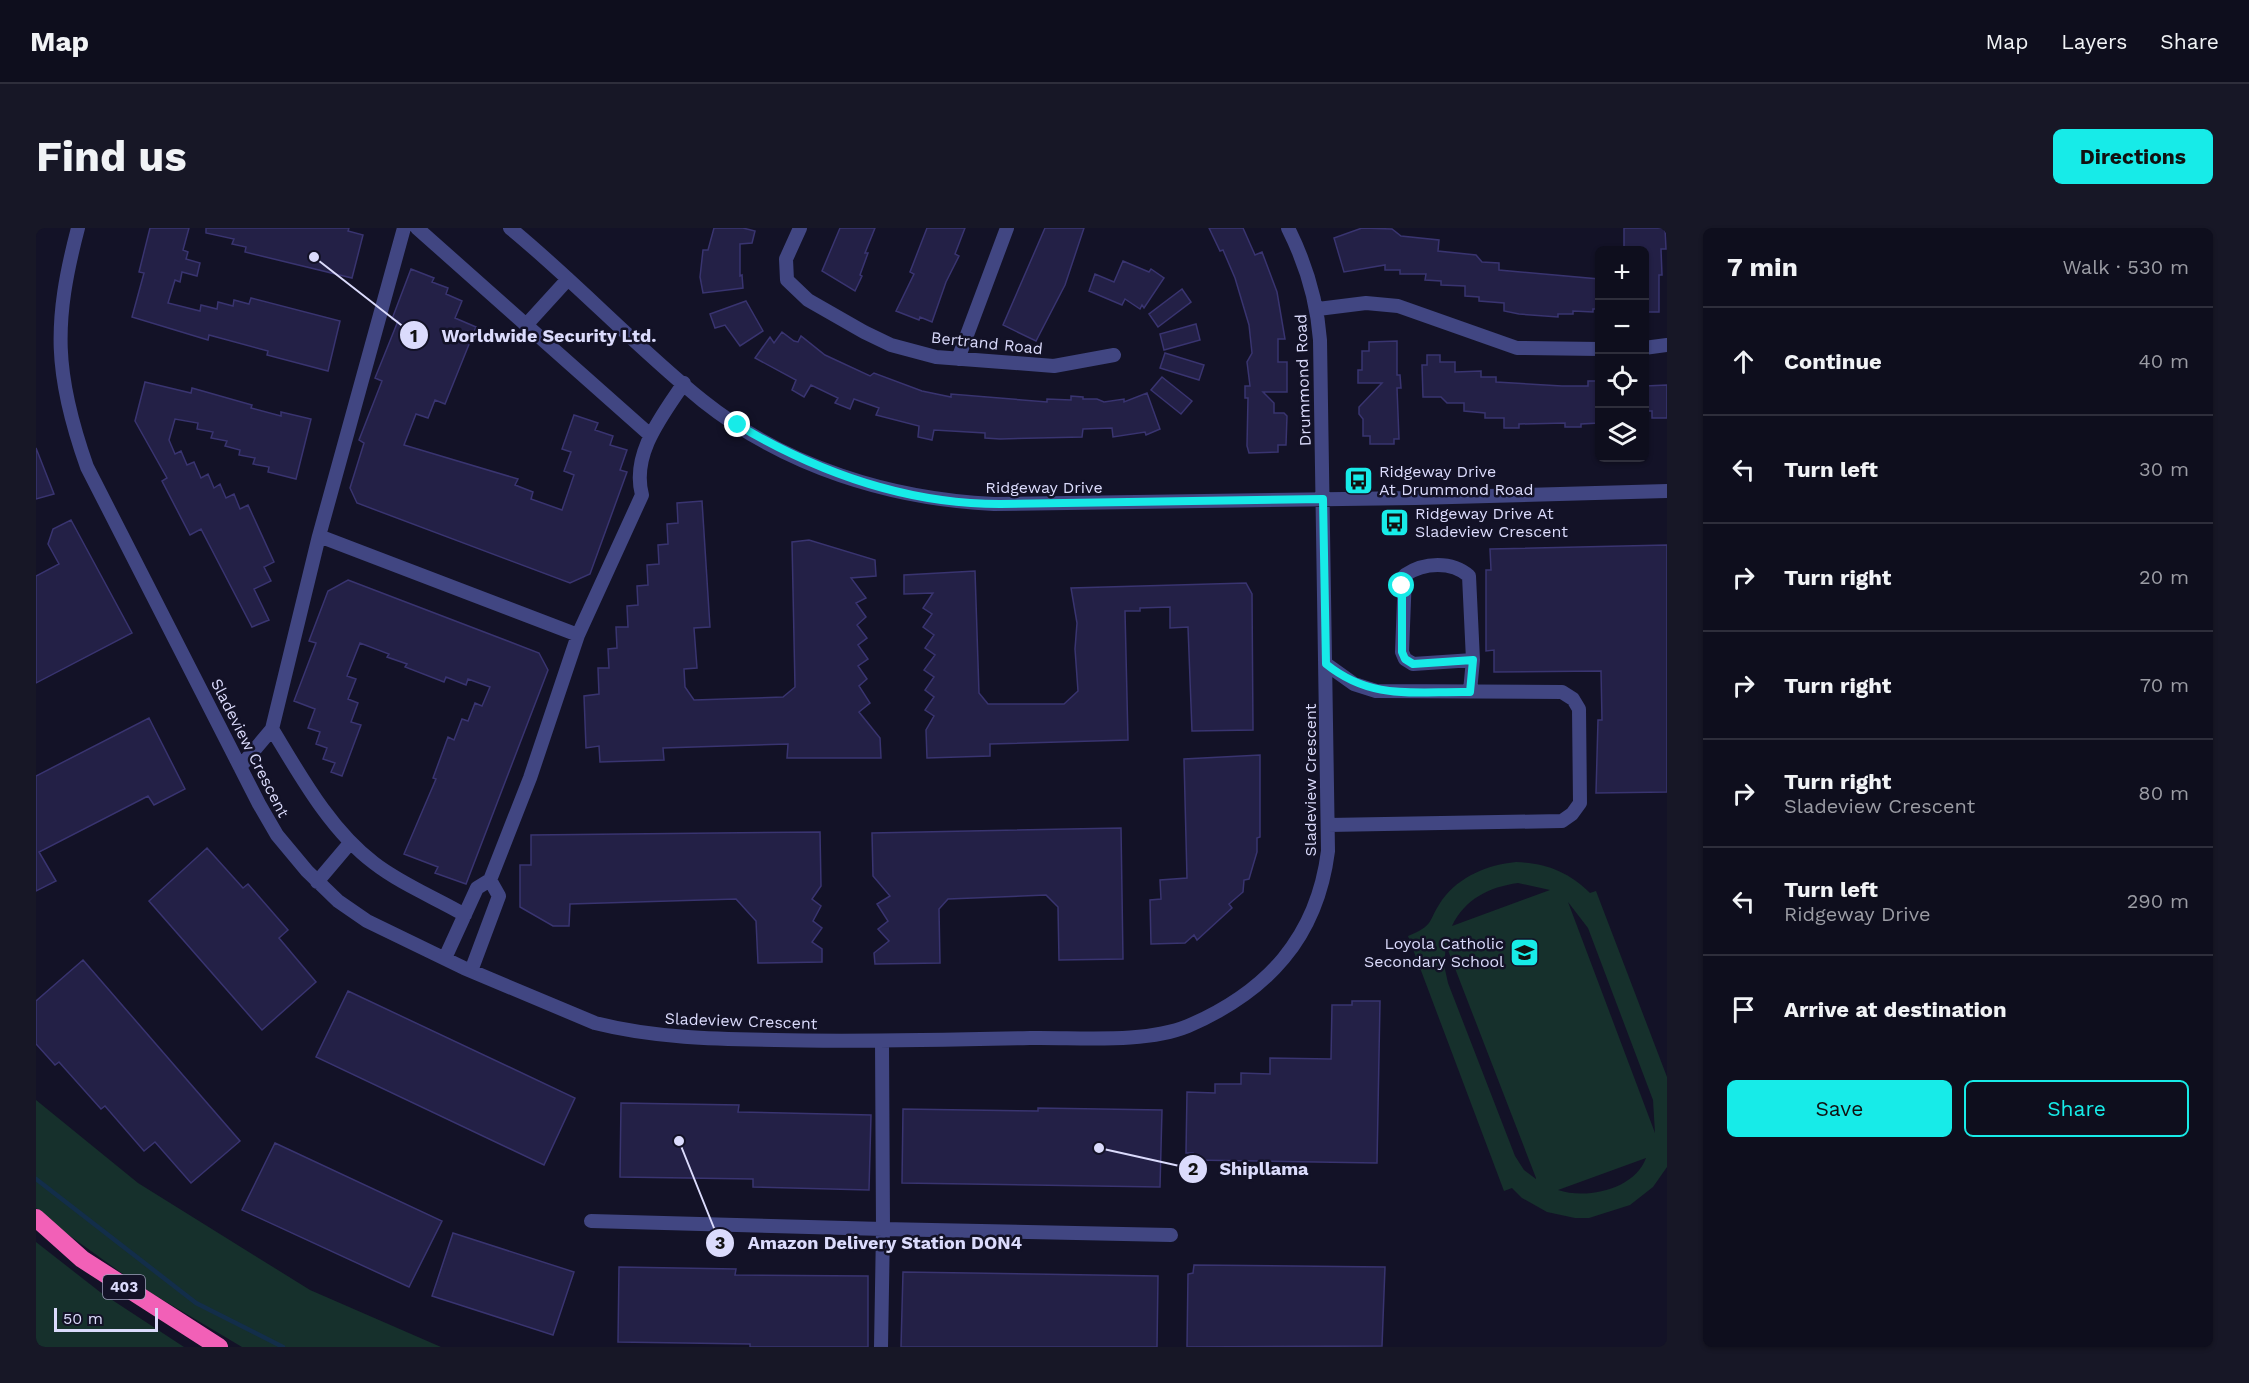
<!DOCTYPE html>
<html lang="en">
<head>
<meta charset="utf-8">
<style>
	:root { --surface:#0e0e1d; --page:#171726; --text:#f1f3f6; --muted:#9b9ca4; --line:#2e2e3b; --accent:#17ebe8 }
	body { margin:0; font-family:"Work Sans",sans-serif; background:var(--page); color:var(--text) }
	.controls { position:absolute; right:18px; top:18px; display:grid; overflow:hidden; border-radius:9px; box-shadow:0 2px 4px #0004 }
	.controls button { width:54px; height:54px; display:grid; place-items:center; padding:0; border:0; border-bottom:2px solid var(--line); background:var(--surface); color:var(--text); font:30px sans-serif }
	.scale { position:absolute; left:18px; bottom:15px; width:104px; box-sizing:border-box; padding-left:6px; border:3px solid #dbdbfc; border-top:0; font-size:16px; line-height:21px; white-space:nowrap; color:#dbdbfc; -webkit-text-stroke:4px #131227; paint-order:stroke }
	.stop { position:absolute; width:18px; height:18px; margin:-14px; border:4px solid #17ebe8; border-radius:50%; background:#fff }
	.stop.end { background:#17ebe8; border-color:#fff; box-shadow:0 2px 6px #0008 }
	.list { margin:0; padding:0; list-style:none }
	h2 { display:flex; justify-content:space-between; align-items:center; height:78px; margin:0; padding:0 24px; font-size:26px }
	h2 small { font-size:20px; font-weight:400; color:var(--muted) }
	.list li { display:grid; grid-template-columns:39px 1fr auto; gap:18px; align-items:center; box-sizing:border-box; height:108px; padding:0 24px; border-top:2px solid var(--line) }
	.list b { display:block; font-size:22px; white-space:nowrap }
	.list p { margin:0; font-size:20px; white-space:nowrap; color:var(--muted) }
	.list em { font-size:20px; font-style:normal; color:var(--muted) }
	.actions { display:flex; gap:12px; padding:18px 24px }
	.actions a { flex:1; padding:14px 0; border:2px solid var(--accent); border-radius:9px; text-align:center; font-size:21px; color:var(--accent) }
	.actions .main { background:var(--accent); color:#111 }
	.icon { flex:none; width:33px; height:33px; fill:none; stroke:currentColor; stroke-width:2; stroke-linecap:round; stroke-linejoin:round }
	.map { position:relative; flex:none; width:1631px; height:1119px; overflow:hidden; border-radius:9px }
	header { display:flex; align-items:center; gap:36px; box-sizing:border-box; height:84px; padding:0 30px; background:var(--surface); border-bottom:2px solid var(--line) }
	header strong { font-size:28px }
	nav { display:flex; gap:33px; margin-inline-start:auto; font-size:21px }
	.intro { display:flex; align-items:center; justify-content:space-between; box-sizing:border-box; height:144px; padding:0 36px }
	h1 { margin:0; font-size:42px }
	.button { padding:15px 27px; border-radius:9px; background:var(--accent); color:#111; font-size:21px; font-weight:700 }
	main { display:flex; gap:36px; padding:0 36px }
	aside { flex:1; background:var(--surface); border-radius:9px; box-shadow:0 2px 4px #0004 }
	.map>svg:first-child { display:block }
	.green { fill:#16302c; fill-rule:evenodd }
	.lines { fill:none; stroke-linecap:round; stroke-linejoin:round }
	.stream { stroke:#132e4a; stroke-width:4.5 }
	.building { fill:#232046; stroke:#393470; stroke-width:1.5 }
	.minor { stroke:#414682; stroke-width:14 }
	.highway { stroke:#f260b7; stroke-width:18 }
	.route { stroke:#17ebe8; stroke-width:8 }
	.labels { text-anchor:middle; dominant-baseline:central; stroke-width:5; stroke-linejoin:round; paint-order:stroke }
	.shield { fill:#131227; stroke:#9f9fbc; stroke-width:1.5 }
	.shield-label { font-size:15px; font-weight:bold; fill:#dbdbfc }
	.street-label { font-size:16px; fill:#dbdbfc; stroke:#131227 }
	.poi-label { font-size:16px; fill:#dbdbfc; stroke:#131227; text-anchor:start }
	.leader { fill:none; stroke:#dbdbfc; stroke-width:2 }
	.callout-dot { fill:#dbdbfc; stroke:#131227; stroke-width:2 }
	.mark-label { font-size:18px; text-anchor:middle; font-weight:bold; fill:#111 }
	.callout-label { font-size:18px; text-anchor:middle; font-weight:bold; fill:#dbdbfc; stroke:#131227; stroke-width:5; stroke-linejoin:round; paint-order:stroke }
</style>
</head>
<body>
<header>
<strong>Map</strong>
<nav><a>Map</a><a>Layers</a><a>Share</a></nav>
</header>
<div class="intro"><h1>Find us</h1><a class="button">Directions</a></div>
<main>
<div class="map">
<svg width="1631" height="1119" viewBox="0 0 1631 1119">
	<rect width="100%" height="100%" fill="#131227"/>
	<path class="green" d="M 1480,634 C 1510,635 1533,644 1554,665 L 1560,663 L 1631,849 L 1631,939 L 1617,959 L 1594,977 L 1553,990 L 1539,990 L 1511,984 L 1486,970 L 1476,960 L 1468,963 L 1372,708 C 1399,697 1391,694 1406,672 C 1424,648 1451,637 1480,634 ZM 1482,655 L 1514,662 L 1416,698 C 1429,671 1453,659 1482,655 ZM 1532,674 L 1552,700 L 1617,872 L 1619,905 ZM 1410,717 L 1500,950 L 1500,951 L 1488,942 L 1479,928 L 1412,755 L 1408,737 ZM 1610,930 C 1599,961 1551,972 1522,962 Z
		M 0,872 L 102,955 L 274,1062 L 405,1119 L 206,1119 L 105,1059 L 23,1000 L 0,980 Z
		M 0,1014 L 64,1064 L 148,1119 L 0,1119 Z"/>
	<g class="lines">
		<path class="stream" d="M 0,951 L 160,1075 L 247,1119"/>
	</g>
	<path class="building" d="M 114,0 L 153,0 L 147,22 L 152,24 L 150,31 L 164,35 L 161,48 L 146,44 L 144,54 L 139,52 L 132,75 L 164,83 L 165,77 L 181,81 L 182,74 L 197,78 L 198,72 L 213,76 L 215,70 L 304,93 L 292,143 L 231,127 L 232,123 L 173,107 L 172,112 L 96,89 L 108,45 L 103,44 Z
		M 170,0 L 313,0 L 312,3 L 327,7 L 316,50 L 209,24 L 210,19 L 196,16 L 198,11 L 170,5 Z
		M 678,0 L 707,0 L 719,3 L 716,15 L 704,16 L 704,48 L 706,47 L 707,60 L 667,65 L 664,49 L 667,22 L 672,22 Z
		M 804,0 L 839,0 L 829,25 L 832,25 L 824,47 L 826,48 L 819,63 L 786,43 Z
		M 891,0 L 929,0 L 919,26 L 923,28 L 910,54 L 896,94 L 884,89 L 883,92 L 860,83 L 878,46 L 874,44 Z
		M 1009,0 L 1048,0 L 1029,57 L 1000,113 L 967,97 Z
		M 1173,0 L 1207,0 L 1219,27 L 1226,24 L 1241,64 L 1249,111 L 1242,111 L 1242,134 L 1251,134 L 1251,164 L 1227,164 L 1238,175 L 1238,185 L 1248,185 L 1251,188 L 1250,217 L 1242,217 L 1242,224 L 1213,225 L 1211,218 L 1212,170 L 1209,170 L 1209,158 L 1214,158 L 1211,134 L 1216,125 L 1213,97 L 1199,50 L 1187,22 L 1184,23 Z
		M 1326,0 L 1356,1 L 1365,8 L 1403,12 L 1402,23 L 1440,27 L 1446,34 L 1463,35 L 1463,42 L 1563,51 L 1561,81 L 1557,81 L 1557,84 L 1537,83 L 1537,86 L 1522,86 L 1522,89 L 1483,86 L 1468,83 L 1468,75 L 1443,73 L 1443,69 L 1429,68 L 1429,58 L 1405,57 L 1405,53 L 1389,52 L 1390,46 L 1364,46 L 1364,42 L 1349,42 L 1349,37 L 1308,44 L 1298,10 Z
		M 1588,0 L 1629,0 L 1630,21 L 1625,21 L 1626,47 L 1623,47 L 1623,84 L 1608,84 L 1608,22 L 1588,22 Z
		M 1087,33 L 1113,44 L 1115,41 L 1128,50 L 1108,80 L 1106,77 L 1104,81 L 1089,71 L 1086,77 L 1053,63 L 1059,46 L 1078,54 Z
		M 375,41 L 398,50 L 396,54 L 412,60 L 410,66 L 426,73 L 419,90 L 440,99 L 409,176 L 399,172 L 392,190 L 380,186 L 368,217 L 482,251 L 479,257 L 497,264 L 495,271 L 526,282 L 538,247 L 528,243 L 535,224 L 526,221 L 538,187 L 562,195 L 559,202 L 577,208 L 574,217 L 591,222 L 584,242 L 591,244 L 554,346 L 534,355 L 321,275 L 314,260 L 328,215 L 323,212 L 346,153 L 339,150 L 362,93 L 356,91 Z
		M 1146,61 L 1155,74 L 1122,99 L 1113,86 Z
		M 710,73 L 727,103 L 704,118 L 689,97 L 679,100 L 674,86 Z
		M 1160,96 L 1164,112 L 1128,122 L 1124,106 Z
		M 746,104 L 758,113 L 762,114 L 765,108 L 789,127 L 834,148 L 838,145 L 886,163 L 915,169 L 915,166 L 1011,174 L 1011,171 L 1035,172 L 1035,168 L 1047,169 L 1047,171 L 1061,171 L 1068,174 L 1088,171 L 1088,174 L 1111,165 L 1124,201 L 1110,207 L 1109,204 L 1077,209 L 1076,200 L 1047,201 L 1046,209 L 964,211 L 949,210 L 949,205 L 898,202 L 896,212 L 882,209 L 883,198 L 840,187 L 843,180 L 818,171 L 814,181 L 799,175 L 802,170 L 775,157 L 768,169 L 756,162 L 760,152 L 719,130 L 734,109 L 738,115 Z
		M 1361,113 L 1361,147 L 1364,147 L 1365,160 L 1361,160 L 1363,211 L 1358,211 L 1358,216 L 1334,216 L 1334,208 L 1327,208 L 1327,191 L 1323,186 L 1323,179 L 1346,155 L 1322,155 L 1322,142 L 1326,142 L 1326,123 L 1333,123 L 1333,114 Z
		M 1129,125 L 1168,137 L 1163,152 L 1124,140 Z
		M 1391,127 L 1404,127 L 1404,134 L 1419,134 L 1419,144 L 1445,143 L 1445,149 L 1460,149 L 1460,154 L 1526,158 L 1552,158 L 1552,153 L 1563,153 L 1563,195 L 1545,196 L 1545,199 L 1529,199 L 1529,195 L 1483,196 L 1483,200 L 1468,200 L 1468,190 L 1449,190 L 1449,185 L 1428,183 L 1428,175 L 1411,175 L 1405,169 L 1387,169 L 1386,137 L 1391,137 Z
		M 1126,149 L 1156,173 L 1145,186 L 1115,162 Z
		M 109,154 L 155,165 L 156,160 L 216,177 L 215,180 L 245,188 L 245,184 L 275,191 L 260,251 L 232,244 L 233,239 L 217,236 L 219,230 L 203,227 L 204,222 L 189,218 L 191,213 L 175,210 L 177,204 L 161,201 L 162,195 L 139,191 L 133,212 L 139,226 L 145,223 L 151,237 L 158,234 L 165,250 L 172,246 L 178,260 L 184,256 L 190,270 L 198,266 L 204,281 L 212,277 L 238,334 L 228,339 L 235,353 L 218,361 L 233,392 L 216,399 L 165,301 L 154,307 L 126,253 L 131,250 L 99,193 Z
		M 1631,157 L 1631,190 L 1616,190 L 1616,183 L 1610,183 L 1609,158 Z
		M 0,220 L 18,266 L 0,271 Z
		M 666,273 L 674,399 L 658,400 L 661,440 L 648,441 L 649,459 L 658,472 L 747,469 L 759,459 L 756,314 L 773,312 L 839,332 L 840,348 L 815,350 L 830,370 L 820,375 L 830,389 L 821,397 L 831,410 L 822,417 L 832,431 L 822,438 L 831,451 L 823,458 L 834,475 L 823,484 L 844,510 L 845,530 L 751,530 L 752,516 L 627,520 L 628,532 L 564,534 L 563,518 L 550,520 L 548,468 L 563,466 L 562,440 L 573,440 L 572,421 L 581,420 L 580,399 L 592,399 L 591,378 L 602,377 L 601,358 L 612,357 L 611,337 L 623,336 L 622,317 L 632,316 L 631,296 L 642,295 L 641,275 Z
		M 35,292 L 96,405 L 0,455 L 0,348 L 23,336 L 12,316 L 17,301 Z
		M 1631,317 L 1631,564 L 1560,565 L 1562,492 L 1566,492 L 1565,443 L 1458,444 L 1458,422 L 1450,423 L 1450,342 L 1455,342 L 1454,321 Z
		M 939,343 L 943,465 L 952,476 L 1028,476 L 1042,463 L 1039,421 L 1041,395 L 1035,360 L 1210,355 L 1216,366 L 1217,502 L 1156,503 L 1152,399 L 1134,400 L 1134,379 L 1104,380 L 1104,383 L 1089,383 L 1092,512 L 954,516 L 954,528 L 891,530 L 890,502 L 898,488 L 889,482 L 898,469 L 889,462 L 898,449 L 888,442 L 899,427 L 889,420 L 898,407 L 887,399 L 896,386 L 887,380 L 897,365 L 868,366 L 868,347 Z
		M 312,352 L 503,425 L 512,442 L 430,656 L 399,645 L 402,639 L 368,626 L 400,551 L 397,550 L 412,509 L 418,512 L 426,491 L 432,493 L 439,475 L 446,478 L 454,459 L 432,451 L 430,457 L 410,449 L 408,454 L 369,439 L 371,436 L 351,429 L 353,426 L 324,415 L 311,448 L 320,451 L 312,471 L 322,475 L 315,494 L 325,497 L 306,548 L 295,544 L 299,535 L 287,531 L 291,520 L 280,516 L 284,504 L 272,500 L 279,481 L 258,473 L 280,415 L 273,413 L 292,363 Z
		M 113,490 L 149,561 L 118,577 L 112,568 L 3,624 L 20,653 L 0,663 L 0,548 Z
		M 1224,527 L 1224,609 L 1221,610 L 1221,624 L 1213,651 L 1208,652 L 1207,664 L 1193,676 L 1196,680 L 1161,712 L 1158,707 L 1149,715 L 1115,716 L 1114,672 L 1125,671 L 1124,652 L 1151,650 L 1148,531 Z
		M 1085,600 L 1087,731 L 1023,732 L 1022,679 L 1010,667 L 912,671 L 903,681 L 904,735 L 839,736 L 838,725 L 853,713 L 842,701 L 852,693 L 841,676 L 854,668 L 837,648 L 836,605 Z
		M 784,604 L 785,658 L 776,671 L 785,678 L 777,693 L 786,700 L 776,714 L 786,721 L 786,734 L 722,735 L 720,693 L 700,671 L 534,676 L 533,698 L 517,698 L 484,679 L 484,637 L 495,637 L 495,607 Z
		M 171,620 L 207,660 L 212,656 L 252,702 L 243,710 L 280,754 L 226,802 L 113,673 Z
		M 47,732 L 204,913 L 155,955 L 119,914 L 108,923 L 69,878 L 65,881 L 23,834 L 19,837 L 0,816 L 0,773 Z
		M 312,763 L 539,870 L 508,937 L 280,829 Z
		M 1316,773 L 1344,773 L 1341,935 L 1156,932 L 1157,925 L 1150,925 L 1151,864 L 1179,865 L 1179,856 L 1205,856 L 1205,845 L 1234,846 L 1234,830 L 1295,831 L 1296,777 L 1316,777 Z
		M 585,875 L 703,877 L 702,884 L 835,887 L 833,962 L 717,959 L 717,951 L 584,949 Z
		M 1002,880 L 1126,882 L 1124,959 L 866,955 L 867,881 L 1002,883 Z
		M 239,915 L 406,993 L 373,1059 L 206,982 Z
		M 417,1005 L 538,1044 L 517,1107 L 396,1068 Z
		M 1158,1037 L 1349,1039 L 1346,1118 L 1151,1119 L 1152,1046 L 1157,1045 Z
		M 583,1039 L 700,1041 L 699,1047 L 832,1048 L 832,1119 L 714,1119 L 714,1116 L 582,1114 Z
		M 867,1044 L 1122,1048 L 1121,1119 L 865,1119 Z"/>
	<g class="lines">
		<path class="minor" d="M 42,0 C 17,95 18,146 51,239 L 223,576 L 241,607 L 271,643 L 302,673 L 331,693 L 428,740 L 559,795 C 618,810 678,811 739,812 C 824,814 909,812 994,810 C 1042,809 1108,816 1152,798 C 1231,764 1281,710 1292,623 L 1284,112 C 1281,72 1270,36 1252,0
			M 381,0 L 613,206
			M 474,0 C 541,55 600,119 667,173 C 750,239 854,271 958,276 L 1380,270 L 1631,263
			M 764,0 L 750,31 L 751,52 L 772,72 L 828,104 L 855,117 L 900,129 L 1018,138 L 1078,127
			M 1282,81 L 1330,75 L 1362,78 L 1481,120 L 1564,121
			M 491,96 L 532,51
			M 1608,120 L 1631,117
			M 922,131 L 971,0
			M 283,308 L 542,407 L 606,267 C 595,226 626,188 648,155
			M 1290,436 L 1318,456 L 1340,463 L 1526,464 L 1537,471 L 1543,481 L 1544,575 L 1536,586 L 1526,593 L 1292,597
			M 1434,463 L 1437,432 L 1433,348 C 1416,333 1388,334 1369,347 L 1366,424 L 1369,431 L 1377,436 L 1437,432
			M 236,501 C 264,547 294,602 338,635 C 365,656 400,670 429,687
			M 204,539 L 236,501 L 283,308 L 368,0
			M 281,654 L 314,615
			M 409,730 L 441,660 L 454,652 L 494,550 L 542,407
			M 435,743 L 463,668 L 454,652
			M 555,993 L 847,1001 L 846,814
			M 845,1119 L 847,1001 L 1135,1007"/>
		<path class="highway" d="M 0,990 L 46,1031 L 183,1119"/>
	</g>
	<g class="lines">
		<path class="route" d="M 702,197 C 783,245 870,276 964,276 L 1287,271 L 1290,436 C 1336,473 1378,463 1434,464 L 1437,432 L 1377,436 L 1369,431 L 1366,424 L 1366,358"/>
	</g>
	<defs>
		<symbol id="bus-square" viewBox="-11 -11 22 22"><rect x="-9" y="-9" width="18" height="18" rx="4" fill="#17ebe8" stroke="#131227"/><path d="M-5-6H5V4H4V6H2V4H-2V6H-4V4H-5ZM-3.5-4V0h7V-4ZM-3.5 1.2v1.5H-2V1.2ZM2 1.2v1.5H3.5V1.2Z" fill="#111"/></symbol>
		<symbol id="school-square" viewBox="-11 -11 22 22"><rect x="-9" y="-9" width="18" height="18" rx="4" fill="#17ebe8" stroke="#131227"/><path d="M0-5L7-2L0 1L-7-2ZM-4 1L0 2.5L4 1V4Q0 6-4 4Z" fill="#111"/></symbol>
	</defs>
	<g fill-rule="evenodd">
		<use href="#bus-square" x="1306" y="236" width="33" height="33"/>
		<use href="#bus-square" x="1342" y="278" width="33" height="33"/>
		<use href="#school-square" x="1472" y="708" width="33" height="33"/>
	</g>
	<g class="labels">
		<rect class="shield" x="67" y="1047" width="42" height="24" rx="4.5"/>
		<g class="shield-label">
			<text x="88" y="1059">403</text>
		</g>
		<g class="street-label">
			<text transform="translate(951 115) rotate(6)">Bertrand Road</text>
			<text transform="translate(1267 152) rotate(-92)">Drummond Road</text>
			<text x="1008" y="259">Ridgeway Drive</text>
			<text transform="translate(214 520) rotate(63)">Sladeview Crescent</text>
			<text transform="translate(1274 552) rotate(-90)">Sladeview Crescent</text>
			<text transform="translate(705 793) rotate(2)">Sladeview Crescent</text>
		</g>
		<g class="poi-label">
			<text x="1343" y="243">Ridgeway Drive<tspan x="1343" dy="18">At Drummond Road</tspan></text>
			<text x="1379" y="285">Ridgeway Drive At<tspan x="1379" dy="18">Sladeview Crescent</tspan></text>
			<text x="1468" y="715" text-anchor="end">Loyola Catholic<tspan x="1468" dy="18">Secondary School</tspan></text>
		</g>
	</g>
	<path class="leader" d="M278 29L378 107M1063 920L1157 941M643 913L684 1015"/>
	<g class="callout-dot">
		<circle cx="278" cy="29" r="6"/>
		<circle cx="1063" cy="920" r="6"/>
		<circle cx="643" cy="913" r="6"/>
		<circle cx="378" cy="107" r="15"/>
		<circle cx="1157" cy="941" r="15"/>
		<circle cx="684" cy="1015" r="15"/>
	</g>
	<g class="mark-label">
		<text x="378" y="114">1</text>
		<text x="1157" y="947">2</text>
		<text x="684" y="1021">3</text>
	</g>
	<g class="callout-label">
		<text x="513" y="114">Worldwide Security Ltd.</text>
		<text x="1228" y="947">Shipllama</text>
		<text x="849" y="1021">Amazon Delivery Station DON4</text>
	</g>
</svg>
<div class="controls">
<button>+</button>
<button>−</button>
<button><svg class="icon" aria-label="locate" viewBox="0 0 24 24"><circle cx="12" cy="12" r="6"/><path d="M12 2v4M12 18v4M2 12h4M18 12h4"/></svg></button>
<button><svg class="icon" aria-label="layers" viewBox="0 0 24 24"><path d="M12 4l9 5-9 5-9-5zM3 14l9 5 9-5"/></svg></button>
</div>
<div class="scale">50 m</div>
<div class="stop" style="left:1366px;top:358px"></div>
<div class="stop end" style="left:702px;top:197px"></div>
</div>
<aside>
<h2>7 min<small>Walk · 530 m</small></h2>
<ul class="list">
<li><svg class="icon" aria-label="ahead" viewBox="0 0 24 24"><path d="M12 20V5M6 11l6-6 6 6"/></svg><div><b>Continue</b></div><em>40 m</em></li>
<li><svg class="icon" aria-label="left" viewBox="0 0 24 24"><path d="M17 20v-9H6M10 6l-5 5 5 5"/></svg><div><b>Turn left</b></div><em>30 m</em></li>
<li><svg class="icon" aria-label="right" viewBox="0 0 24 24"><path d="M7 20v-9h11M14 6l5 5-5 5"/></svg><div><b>Turn right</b></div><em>20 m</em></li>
<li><svg class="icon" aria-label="right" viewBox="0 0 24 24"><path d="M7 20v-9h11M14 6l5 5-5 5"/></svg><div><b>Turn right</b></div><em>70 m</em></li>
<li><svg class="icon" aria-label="right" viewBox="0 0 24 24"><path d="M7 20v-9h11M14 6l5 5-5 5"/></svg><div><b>Turn right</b><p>Sladeview Crescent</p></div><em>80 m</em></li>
<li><svg class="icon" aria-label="left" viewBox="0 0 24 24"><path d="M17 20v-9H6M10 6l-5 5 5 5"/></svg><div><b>Turn left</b><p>Ridgeway Drive</p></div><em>290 m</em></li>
<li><svg class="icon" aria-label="arrive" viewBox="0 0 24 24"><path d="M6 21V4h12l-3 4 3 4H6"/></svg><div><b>Arrive at destination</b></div></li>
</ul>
<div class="actions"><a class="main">Save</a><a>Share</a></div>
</aside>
</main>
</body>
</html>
